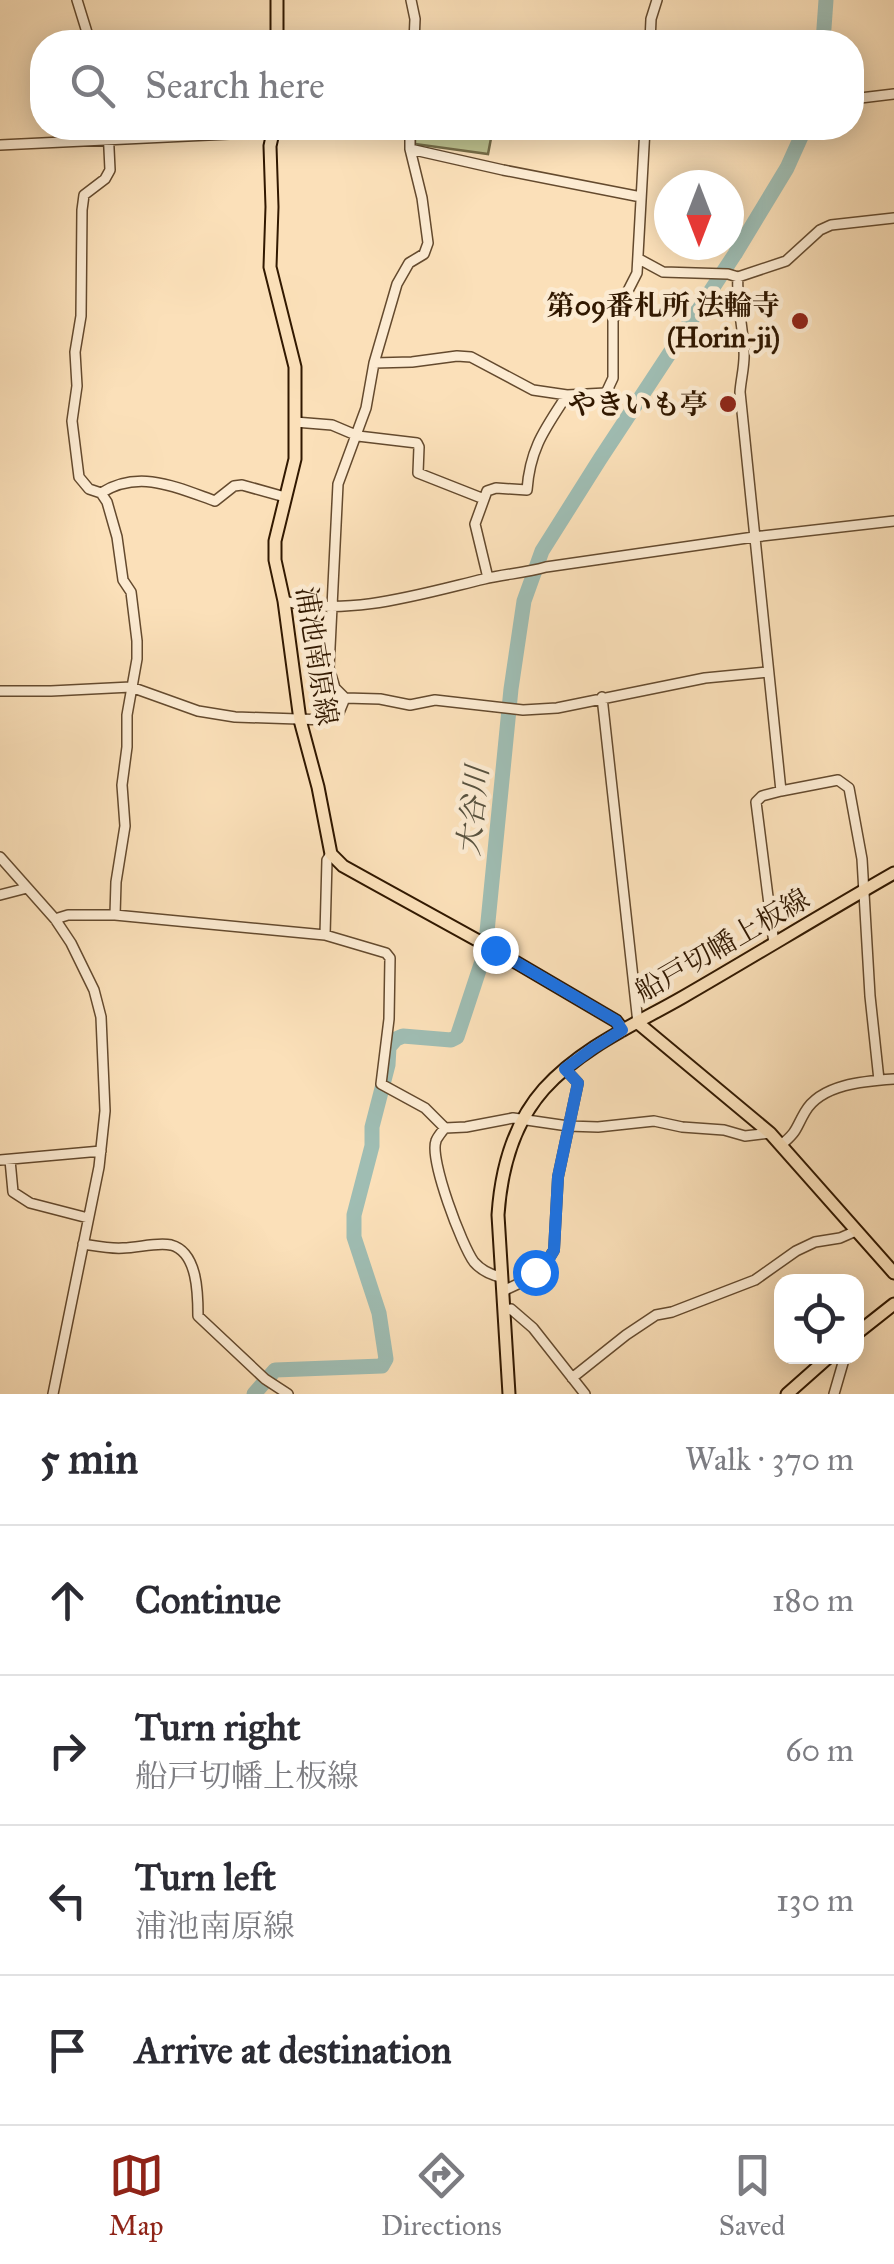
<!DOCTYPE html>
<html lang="en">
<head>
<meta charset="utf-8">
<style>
	:root { --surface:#fff; --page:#f7f7f7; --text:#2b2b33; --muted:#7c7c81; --line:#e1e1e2; --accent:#8f2418 }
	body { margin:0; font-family:"IM FELL Great Primer","Noto Serif JP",serif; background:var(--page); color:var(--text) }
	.controls { position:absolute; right:30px; bottom:30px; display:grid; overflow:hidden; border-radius:20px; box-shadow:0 5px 25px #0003 }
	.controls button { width:90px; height:90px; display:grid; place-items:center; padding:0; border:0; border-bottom:2px solid var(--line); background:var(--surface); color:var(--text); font:50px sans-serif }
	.compass { position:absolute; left:654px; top:170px; width:90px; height:90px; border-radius:50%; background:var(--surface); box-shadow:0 5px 25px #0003; rotate:180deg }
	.stop { position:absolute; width:30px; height:30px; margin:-22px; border:8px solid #1a73e8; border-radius:50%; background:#fff }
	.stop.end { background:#1a73e8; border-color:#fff; box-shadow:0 2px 10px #0008 }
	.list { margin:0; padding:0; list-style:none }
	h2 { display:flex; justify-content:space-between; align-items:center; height:130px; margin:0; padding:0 40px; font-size:42px }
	h2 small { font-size:32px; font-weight:400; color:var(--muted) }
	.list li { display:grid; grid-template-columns:65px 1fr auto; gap:30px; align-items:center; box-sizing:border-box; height:150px; padding:0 40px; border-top:2px solid var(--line) }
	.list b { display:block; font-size:38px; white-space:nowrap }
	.list p { margin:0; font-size:32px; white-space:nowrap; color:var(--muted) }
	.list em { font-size:32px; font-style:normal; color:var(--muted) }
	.icon { flex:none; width:55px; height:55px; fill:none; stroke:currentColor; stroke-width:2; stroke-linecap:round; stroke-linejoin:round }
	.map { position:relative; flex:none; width:894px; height:1394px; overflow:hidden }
	.search { position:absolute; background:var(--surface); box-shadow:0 5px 25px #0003; left:30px; right:30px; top:30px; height:110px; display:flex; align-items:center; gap:25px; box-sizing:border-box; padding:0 35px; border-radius:40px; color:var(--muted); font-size:38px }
	.sheet { height:730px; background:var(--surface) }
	nav { display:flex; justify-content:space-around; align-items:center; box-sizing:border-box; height:140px; border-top:2px solid var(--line); background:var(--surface); font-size:28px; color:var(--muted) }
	nav a { display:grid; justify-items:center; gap:5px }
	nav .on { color:var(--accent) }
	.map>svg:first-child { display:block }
	.green { fill:#c0c28e; stroke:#786d47; stroke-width:2.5 }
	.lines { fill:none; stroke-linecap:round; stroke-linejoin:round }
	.river { stroke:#9fbdb3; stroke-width:15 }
	.minor-casing { stroke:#644a2e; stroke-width:12 }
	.major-casing { stroke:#311800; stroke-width:15 }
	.minor { stroke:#fcebd2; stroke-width:9 }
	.major { stroke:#fbe0b9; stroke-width:11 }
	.route { stroke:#1a73e8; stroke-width:12 }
	.poi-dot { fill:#8f2418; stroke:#fcebd2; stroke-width:4 }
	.labels { text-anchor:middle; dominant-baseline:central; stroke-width:9; stroke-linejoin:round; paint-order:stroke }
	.poi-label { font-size:28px; font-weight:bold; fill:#311800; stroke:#fcebd2; text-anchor:end }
	.street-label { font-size:28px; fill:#311800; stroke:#fcebd2 }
	.water-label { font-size:30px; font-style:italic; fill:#58523f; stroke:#fcebd2 }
</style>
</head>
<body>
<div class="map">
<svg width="894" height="1394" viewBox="0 0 894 1394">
	<rect width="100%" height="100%" fill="#fbe0b9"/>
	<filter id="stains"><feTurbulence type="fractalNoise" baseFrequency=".002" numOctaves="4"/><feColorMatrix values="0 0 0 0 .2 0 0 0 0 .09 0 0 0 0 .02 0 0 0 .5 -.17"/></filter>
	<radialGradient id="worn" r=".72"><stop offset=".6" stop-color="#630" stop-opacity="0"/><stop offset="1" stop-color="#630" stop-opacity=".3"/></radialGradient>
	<path class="green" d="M 415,128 L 493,128 L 488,154 L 415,144 Z"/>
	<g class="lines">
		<path class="river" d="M 823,42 L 826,0
			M 254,1394 L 275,1370 L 382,1366 L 386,1359 L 379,1313 L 354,1237 L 354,1215 L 372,1146 L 372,1127 L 388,1065 L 389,1047 L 396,1039 L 403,1036 L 451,1040 L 457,1037 L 485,952 L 511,689 L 524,601 L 542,551 L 600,459 L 735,254 L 787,168 L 805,128"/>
		<defs>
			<path id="minor" d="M 77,0 L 90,42
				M 411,0 L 415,19 L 414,42
				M 650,42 L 651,19 L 657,0
				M 852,99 L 894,94
				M 108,128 L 110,170 L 105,179 L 84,195 L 82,210 L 81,316 L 75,352 L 77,386 L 72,421 L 79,477 L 89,489 L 101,493 L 107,502 L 117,537 L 123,580 L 131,592 L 137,641 L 137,659 L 127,715 L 127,747 L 122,785 L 125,826 L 116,882 L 115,915
				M 410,130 L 410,149 L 422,198 L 428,243 L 424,254 L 409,263 L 397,284 L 374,363 L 366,408 L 338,484 L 329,668 L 335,688 L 345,698 L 380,699 L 410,705 L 435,700 L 523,710 L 557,708 L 705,678 L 768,672
				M 0,145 L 274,132 L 410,130 L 410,128
				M 410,149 L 503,170 L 641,197
				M 639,259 L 663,272 L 728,274 L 738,277 L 786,261 L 820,230 L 831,225 L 894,218
				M 738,277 C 736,301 743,326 744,351 C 745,365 741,378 740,392 L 781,791 L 762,796 L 756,802 L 774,944
				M 374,363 L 412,362 L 457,356 L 471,357 L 533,390 L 567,395 L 606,393 L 613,378 L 613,320 L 637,273 L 645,128
				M 295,422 L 332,425 L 358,436 L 417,443 L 419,447 L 418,473 L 484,499
				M 101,493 C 139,469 176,487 215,501 L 234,486 L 242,485 L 285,497
				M 488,578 L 475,524 L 487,491 L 496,488 L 527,490 C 530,448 545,429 567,395
				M 284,601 C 348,617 421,594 484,579 C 505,574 525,573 546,567 L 754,537 L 894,521
				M 0,691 L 51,691 L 131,687 L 198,711 L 235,717 L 327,720 L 338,715 L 345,698
				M 602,697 L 638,1023
				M 781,791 L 838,780 L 849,788 L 862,859 L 870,996 L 879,1080
				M 0,857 L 55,919 L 71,943 L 94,990 L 101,1017 L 105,1111 L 99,1167 L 53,1394
				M 0,895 L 27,888
				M 55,919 L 68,915 L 115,915 L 325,935 L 386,953 L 390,958 L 389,1019 L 381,1084 L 425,1108 L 445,1128 L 466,1127 L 513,1118 L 568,1126 L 598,1127 L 654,1121 L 682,1127 L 724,1130 L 745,1136 L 770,1133
				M 325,935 L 327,860 L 331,854
				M 445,1128 C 443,1130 436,1139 436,1141 C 429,1159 462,1246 474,1262 C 481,1270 491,1275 501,1277
				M 781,1145 C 798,1131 795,1129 805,1112 C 821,1084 865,1081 894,1079
				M 0,1160 L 101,1151
				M 10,1160 L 13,1192 L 30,1203 L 88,1218
				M 83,1244 C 96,1246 110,1249 123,1248 C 138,1248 156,1242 171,1245 C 198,1252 198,1295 198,1316 L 265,1379 L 288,1394
				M 503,1291 L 520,1283 L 546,1263 L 554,1250 L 558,1177 L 578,1083 L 565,1069
				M 504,1310 L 511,1309 L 533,1328 L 585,1394
				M 572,1378 L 626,1335 L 656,1315 L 672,1312 L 755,1280 L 796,1251 L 815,1242 L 840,1238 L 856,1231
				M 834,1394 L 845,1356"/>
			<path id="major" d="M 277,42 L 277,0
				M 274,128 L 270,146 L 272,207 L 270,267 L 295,367 L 295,459 L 275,541 L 275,560 L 284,601 L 300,720 L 318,787 L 331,854 L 343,866 L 370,881 L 495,950 L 616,1021 L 623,1030
				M 638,1023 L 770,1133 L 894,1273
				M 856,1334 L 894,1304
				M 509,1394 L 498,1215 C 501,1170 513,1124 544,1089 C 582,1047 636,1024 683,997 C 754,956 824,913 894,873
				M 787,1394 L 830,1356"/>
		</defs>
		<use href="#minor" class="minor-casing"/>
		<use href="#major" class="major-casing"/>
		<use href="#minor" class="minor"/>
		<use href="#major" class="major"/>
	</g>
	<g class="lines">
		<path class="route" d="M 495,950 L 616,1021 L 622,1030 L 592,1049 L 565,1069 L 578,1083 L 558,1177 L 554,1250 L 546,1264 L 535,1272"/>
	</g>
	<g class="poi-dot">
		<circle cx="800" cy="321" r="10"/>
		<circle cx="728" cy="404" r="10"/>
	</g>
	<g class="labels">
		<g class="poi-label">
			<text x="780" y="305">第09番札所 法輪寺<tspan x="780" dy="32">(Horin-ji)</tspan></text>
			<text x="708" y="404">やきいも亭</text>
		</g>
		<g class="street-label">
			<text transform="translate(317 656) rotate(81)">浦池南原線</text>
			<text transform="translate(722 945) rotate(-30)">船戸切幡上板線</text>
		</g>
		<g class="water-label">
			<text transform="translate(473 811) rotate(-84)">大谷川</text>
		</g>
	</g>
	<rect width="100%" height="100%" filter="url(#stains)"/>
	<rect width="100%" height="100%" fill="url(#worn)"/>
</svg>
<div class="controls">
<button><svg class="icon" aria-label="locate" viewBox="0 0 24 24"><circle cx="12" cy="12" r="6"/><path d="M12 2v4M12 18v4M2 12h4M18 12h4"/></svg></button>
</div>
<svg class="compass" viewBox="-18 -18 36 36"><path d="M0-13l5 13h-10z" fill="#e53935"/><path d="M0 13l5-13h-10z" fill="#7c7c81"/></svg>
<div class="stop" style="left:535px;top:1272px"></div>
<div class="stop end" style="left:495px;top:950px"></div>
<div class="search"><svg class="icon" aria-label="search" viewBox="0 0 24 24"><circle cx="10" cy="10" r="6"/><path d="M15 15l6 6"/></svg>Search here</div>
</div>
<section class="sheet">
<h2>5 min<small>Walk · 370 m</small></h2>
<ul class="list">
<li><svg class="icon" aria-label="ahead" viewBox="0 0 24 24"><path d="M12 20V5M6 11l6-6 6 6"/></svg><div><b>Continue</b></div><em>180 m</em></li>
<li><svg class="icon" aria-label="right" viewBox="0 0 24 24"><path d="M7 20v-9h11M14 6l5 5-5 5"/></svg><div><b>Turn right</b><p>船戸切幡上板線</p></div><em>60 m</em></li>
<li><svg class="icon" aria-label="left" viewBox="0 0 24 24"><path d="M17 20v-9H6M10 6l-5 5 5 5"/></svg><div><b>Turn left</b><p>浦池南原線</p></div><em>130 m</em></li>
<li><svg class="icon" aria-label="arrive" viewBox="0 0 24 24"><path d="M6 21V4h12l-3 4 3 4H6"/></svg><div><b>Arrive at destination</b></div></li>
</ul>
</section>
<nav>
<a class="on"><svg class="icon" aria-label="map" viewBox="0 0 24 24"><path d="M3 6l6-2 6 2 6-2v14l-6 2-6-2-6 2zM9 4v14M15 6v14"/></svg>Map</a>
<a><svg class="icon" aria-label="directions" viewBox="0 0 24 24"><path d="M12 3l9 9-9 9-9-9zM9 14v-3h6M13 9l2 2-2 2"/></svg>Directions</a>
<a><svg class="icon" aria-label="saved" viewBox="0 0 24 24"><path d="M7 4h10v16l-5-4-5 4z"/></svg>Saved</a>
</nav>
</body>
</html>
